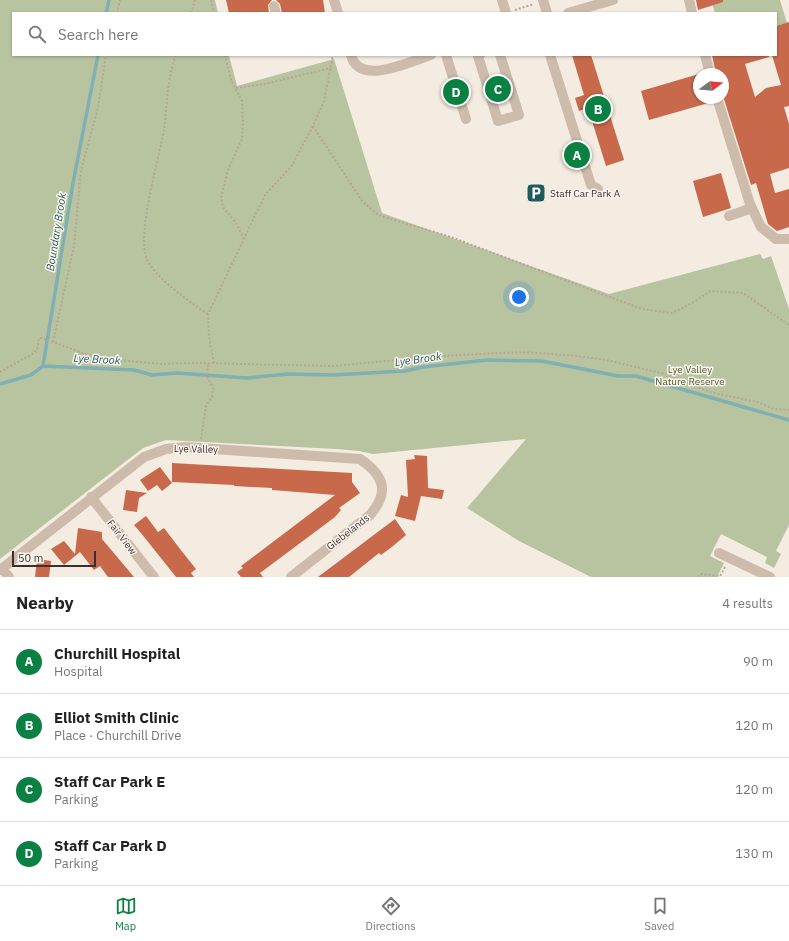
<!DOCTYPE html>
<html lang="en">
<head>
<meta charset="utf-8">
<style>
	:root { --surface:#fff; --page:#f2f2f2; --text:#222; --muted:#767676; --line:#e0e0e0; --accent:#0b8043 }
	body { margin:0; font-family:"IBM Plex Sans",sans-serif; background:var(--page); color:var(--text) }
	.compass { position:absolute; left:693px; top:68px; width:36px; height:36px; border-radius:50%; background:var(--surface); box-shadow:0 1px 3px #0004; rotate:74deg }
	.scale { position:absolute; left:12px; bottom:10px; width:84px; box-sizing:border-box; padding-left:4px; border:2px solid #3b302b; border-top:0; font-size:11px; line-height:14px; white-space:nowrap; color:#3b302b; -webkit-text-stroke:3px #fbf5ee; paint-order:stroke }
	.you { position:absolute; left:519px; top:297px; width:14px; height:14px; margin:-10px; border:3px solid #fff; border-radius:50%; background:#1a73e8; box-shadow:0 0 0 6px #1a73e833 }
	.badge { display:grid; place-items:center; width:26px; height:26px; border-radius:50%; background:var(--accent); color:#fff; font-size:13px; font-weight:700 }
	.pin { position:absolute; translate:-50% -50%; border:2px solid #fff; box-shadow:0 1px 4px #0006 }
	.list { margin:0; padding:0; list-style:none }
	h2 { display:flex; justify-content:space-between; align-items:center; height:52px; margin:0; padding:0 16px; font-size:17px }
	h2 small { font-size:13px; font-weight:400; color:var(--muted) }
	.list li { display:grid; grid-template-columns:26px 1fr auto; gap:12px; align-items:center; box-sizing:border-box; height:64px; padding:0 16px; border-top:1px solid var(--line) }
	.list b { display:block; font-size:15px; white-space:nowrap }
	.list p { margin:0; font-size:13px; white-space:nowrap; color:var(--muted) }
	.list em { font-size:13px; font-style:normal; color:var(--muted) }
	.icon { flex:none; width:22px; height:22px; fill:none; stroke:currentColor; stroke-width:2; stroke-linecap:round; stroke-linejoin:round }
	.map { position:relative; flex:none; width:789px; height:577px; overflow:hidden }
	.search { position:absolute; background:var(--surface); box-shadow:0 1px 3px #0004; left:12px; right:12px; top:12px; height:44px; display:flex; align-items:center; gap:10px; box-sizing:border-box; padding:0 14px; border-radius:0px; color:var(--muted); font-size:15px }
	.sheet { height:308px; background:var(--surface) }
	nav { display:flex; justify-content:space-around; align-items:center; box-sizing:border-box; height:56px; border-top:1px solid var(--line); background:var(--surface); font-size:11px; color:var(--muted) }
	nav a { display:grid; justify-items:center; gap:2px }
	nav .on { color:var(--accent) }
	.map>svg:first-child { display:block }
	.green { fill:#b8c4a0 }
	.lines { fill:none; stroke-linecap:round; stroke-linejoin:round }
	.stream { stroke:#7fb0b2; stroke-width:3.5 }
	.building { fill:#c8694b }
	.path { stroke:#b9a596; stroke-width:2; stroke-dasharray:2 2; stroke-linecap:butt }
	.minor { stroke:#cdbbac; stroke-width:10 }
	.labels { text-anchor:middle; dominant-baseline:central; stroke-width:3; stroke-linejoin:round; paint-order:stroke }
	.poi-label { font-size:10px; fill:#3b302b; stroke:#fbf5ee; text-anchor:start }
	.park-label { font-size:10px; fill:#4a5a2e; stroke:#fbf5ee }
	.street-label { font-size:10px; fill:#3b302b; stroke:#fbf5ee }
	.water-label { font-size:11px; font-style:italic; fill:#1f5a5e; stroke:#fbf5ee }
</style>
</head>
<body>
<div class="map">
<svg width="789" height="577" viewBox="0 0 789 577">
	<rect width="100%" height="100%" fill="#f4ebe1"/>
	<path class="green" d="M 0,0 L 215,0 L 218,13 L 13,13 L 13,55 L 229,55 L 237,86 L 334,59 L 382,213 L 609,294 L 760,254 L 763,259 L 771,256 L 789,309 L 789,525 L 776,551 L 781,554 L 774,568 L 765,563 L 767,557 L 721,534 L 710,556 L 724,563 L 717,577 L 591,577 L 519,541 L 467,508 L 526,439 L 373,454 L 359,451 L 336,449 L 166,440 L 143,448 L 0,559 Z
		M 711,0 L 780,0 L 787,23 L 776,26 L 776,13 L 715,13 Z"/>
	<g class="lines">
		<path class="stream" d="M 106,13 L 109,0
			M 43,366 L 134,370 L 152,375 L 177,373 L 247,378 L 288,374 L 333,375 L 405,371 L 423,367 L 487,360 L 542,361 L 618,376 L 636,376 L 789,420
			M 0,384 L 31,375 L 43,366 L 73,183 L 98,55"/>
	</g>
	<path class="building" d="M 226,0 L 272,0 L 268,5 L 269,13 L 229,13 Z
		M 276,0 L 323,0 L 325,13 L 282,13 L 280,4 Z
		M 696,0 L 723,0 L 723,2 L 698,10 Z
		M 789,22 L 789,106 L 784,107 L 789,124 L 789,168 L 770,174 L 775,193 L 789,189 L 789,227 L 777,231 L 768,224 L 756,183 L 751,185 L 723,96 L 723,74 L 716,74 L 712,55 L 769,55 L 769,57 L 745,64 L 755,97 L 766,88 L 781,85 L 772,55 L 776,55 L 776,26 Z
		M 572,55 L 591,55 L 624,160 L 606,166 L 588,108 L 579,111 L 575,98 L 584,95 Z
		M 699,74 L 699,98 L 711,98 L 712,102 L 649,120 L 641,91 Z
		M 721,173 L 731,208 L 703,217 L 693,181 Z
		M 414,455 L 427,456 L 428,488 L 444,490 L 442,499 L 421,496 L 415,521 L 395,516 L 401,495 L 408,497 L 406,460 L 415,459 Z
		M 172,463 L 352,473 L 352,482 L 360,493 L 339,508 L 341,510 L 335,517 L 260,573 L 263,577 L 241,577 L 237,572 L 243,568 L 241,566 L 335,495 L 272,490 L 272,488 L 234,486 L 234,485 L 172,482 Z
		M 160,467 L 172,483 L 162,491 L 157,485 L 148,491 L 140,480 Z
		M 126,490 L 147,493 L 139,498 L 137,512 L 123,510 Z
		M 146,516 L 158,532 L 164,528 L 180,549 L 196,569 L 191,573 L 194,577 L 176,577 L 141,533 L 134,525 Z
		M 395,519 L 406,535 L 393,546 L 381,555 L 379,553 L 349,577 L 318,577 Z
		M 78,528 L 102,532 L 102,539 L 134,577 L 108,577 L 100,566 L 94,570 L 80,552 L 64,565 L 51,549 L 64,541 L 75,554 Z
		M 37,559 L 51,561 L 49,577 L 35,577 Z"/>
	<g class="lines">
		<path class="path" d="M 211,0 L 214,13
			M 515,10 L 534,4
			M 117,13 L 120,0
			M 191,13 L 195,0
			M 176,55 C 167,79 167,105 164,130 C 159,159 136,235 147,259 C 154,277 192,304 208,314
			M 225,55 L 231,80 L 242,101 L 243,121 L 242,139 L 228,170 L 221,198 L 223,207 L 236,223 L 244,239
			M 236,88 L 264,84 L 331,68
			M 313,126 L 362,201 L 378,215 L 451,237 L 642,309 L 672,313 L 694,302 L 710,291 L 743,293 L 789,325
			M 53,342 L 74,246 L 81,170 L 98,108 L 106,55
			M 214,363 L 209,337 L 208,314 L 265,195 L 291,167 L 313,126 L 324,101 L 333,55
			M 0,372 L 34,353 L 38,347 L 39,338 L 42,338 L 96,358 L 162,364 L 197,363 L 333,366 L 440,356 L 523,352 L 578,356 L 607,360 L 665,374 L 710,392 L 757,402 L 774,409 L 789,410
			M 201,439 L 206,406 L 212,397 L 213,388 L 207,376 L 208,363
			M 698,577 L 700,574 L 720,576 L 725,567"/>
		<path class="minor" d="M 334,0 L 338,13
			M 502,0 L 506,13
			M 543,0 L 547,13
			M 689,0 L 692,13
			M 274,6 L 276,13
			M 568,13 L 613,0
			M 351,55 C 359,87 411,61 431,55
			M 446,55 L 466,119
			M 480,55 L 478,56 L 498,121 L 519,115 L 500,55
			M 550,55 L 591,185 L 598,189
			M 705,55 L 710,74
			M 717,98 L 750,204 L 761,227 L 776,239 L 789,239
			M 729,216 L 752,208
			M 91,497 L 154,577
			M 719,553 L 770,577
			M 2,568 L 9,577
			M 0,570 L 144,457 L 166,449 L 185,447 L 360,459 C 384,475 390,492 370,515 L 291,577"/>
	</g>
	<defs>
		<symbol id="parking-square" viewBox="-11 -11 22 22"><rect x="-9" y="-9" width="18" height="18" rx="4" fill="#1f5a5e" stroke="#fbf5ee"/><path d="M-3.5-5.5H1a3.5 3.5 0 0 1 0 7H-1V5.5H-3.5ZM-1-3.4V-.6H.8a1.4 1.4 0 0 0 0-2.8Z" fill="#fff"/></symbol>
	</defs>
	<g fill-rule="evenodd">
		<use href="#parking-square" x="525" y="182" width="22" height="22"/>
	</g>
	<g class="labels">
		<g class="poi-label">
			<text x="550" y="193">Staff Car Park A</text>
		</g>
		<g class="park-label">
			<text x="690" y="369">Lye Valley<tspan x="690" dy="12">Nature Reserve</tspan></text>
		</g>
		<g class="street-label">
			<text transform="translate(196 449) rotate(1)">Lye Valley</text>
			<text transform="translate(348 532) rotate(-38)">Glebelands</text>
			<text transform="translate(122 537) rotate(52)">Fair View</text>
		</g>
		<g class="water-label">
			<text transform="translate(56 232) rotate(-81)">Boundary Brook</text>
			<text transform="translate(97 359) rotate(3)">Lye Brook</text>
			<text transform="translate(418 359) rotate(-8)">Lye Brook</text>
		</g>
	</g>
</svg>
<svg class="compass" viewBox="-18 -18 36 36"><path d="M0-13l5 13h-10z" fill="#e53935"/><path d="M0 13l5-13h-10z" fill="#767676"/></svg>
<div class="scale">50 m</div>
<div class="you"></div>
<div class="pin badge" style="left:577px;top:155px">A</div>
<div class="pin badge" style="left:598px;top:109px">B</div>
<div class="pin badge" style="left:498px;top:89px">C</div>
<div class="pin badge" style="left:456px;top:92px">D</div>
<div class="search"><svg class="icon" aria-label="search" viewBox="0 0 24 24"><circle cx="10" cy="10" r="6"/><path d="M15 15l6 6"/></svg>Search here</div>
</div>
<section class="sheet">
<h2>Nearby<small>4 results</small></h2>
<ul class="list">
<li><span class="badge">A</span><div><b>Churchill Hospital</b><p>Hospital</p></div><em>90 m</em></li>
<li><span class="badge">B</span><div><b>Elliot Smith Clinic</b><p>Place · Churchill Drive</p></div><em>120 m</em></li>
<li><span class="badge">C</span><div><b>Staff Car Park E</b><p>Parking</p></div><em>120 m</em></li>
<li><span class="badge">D</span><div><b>Staff Car Park D</b><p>Parking</p></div><em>130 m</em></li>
</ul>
</section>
<nav>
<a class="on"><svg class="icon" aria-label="map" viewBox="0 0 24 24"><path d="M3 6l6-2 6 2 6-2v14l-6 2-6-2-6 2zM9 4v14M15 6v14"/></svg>Map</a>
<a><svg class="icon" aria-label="directions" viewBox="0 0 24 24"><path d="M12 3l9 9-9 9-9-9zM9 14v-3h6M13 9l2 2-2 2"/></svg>Directions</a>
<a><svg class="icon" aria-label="saved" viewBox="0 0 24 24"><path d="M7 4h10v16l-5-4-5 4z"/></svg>Saved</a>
</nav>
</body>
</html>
